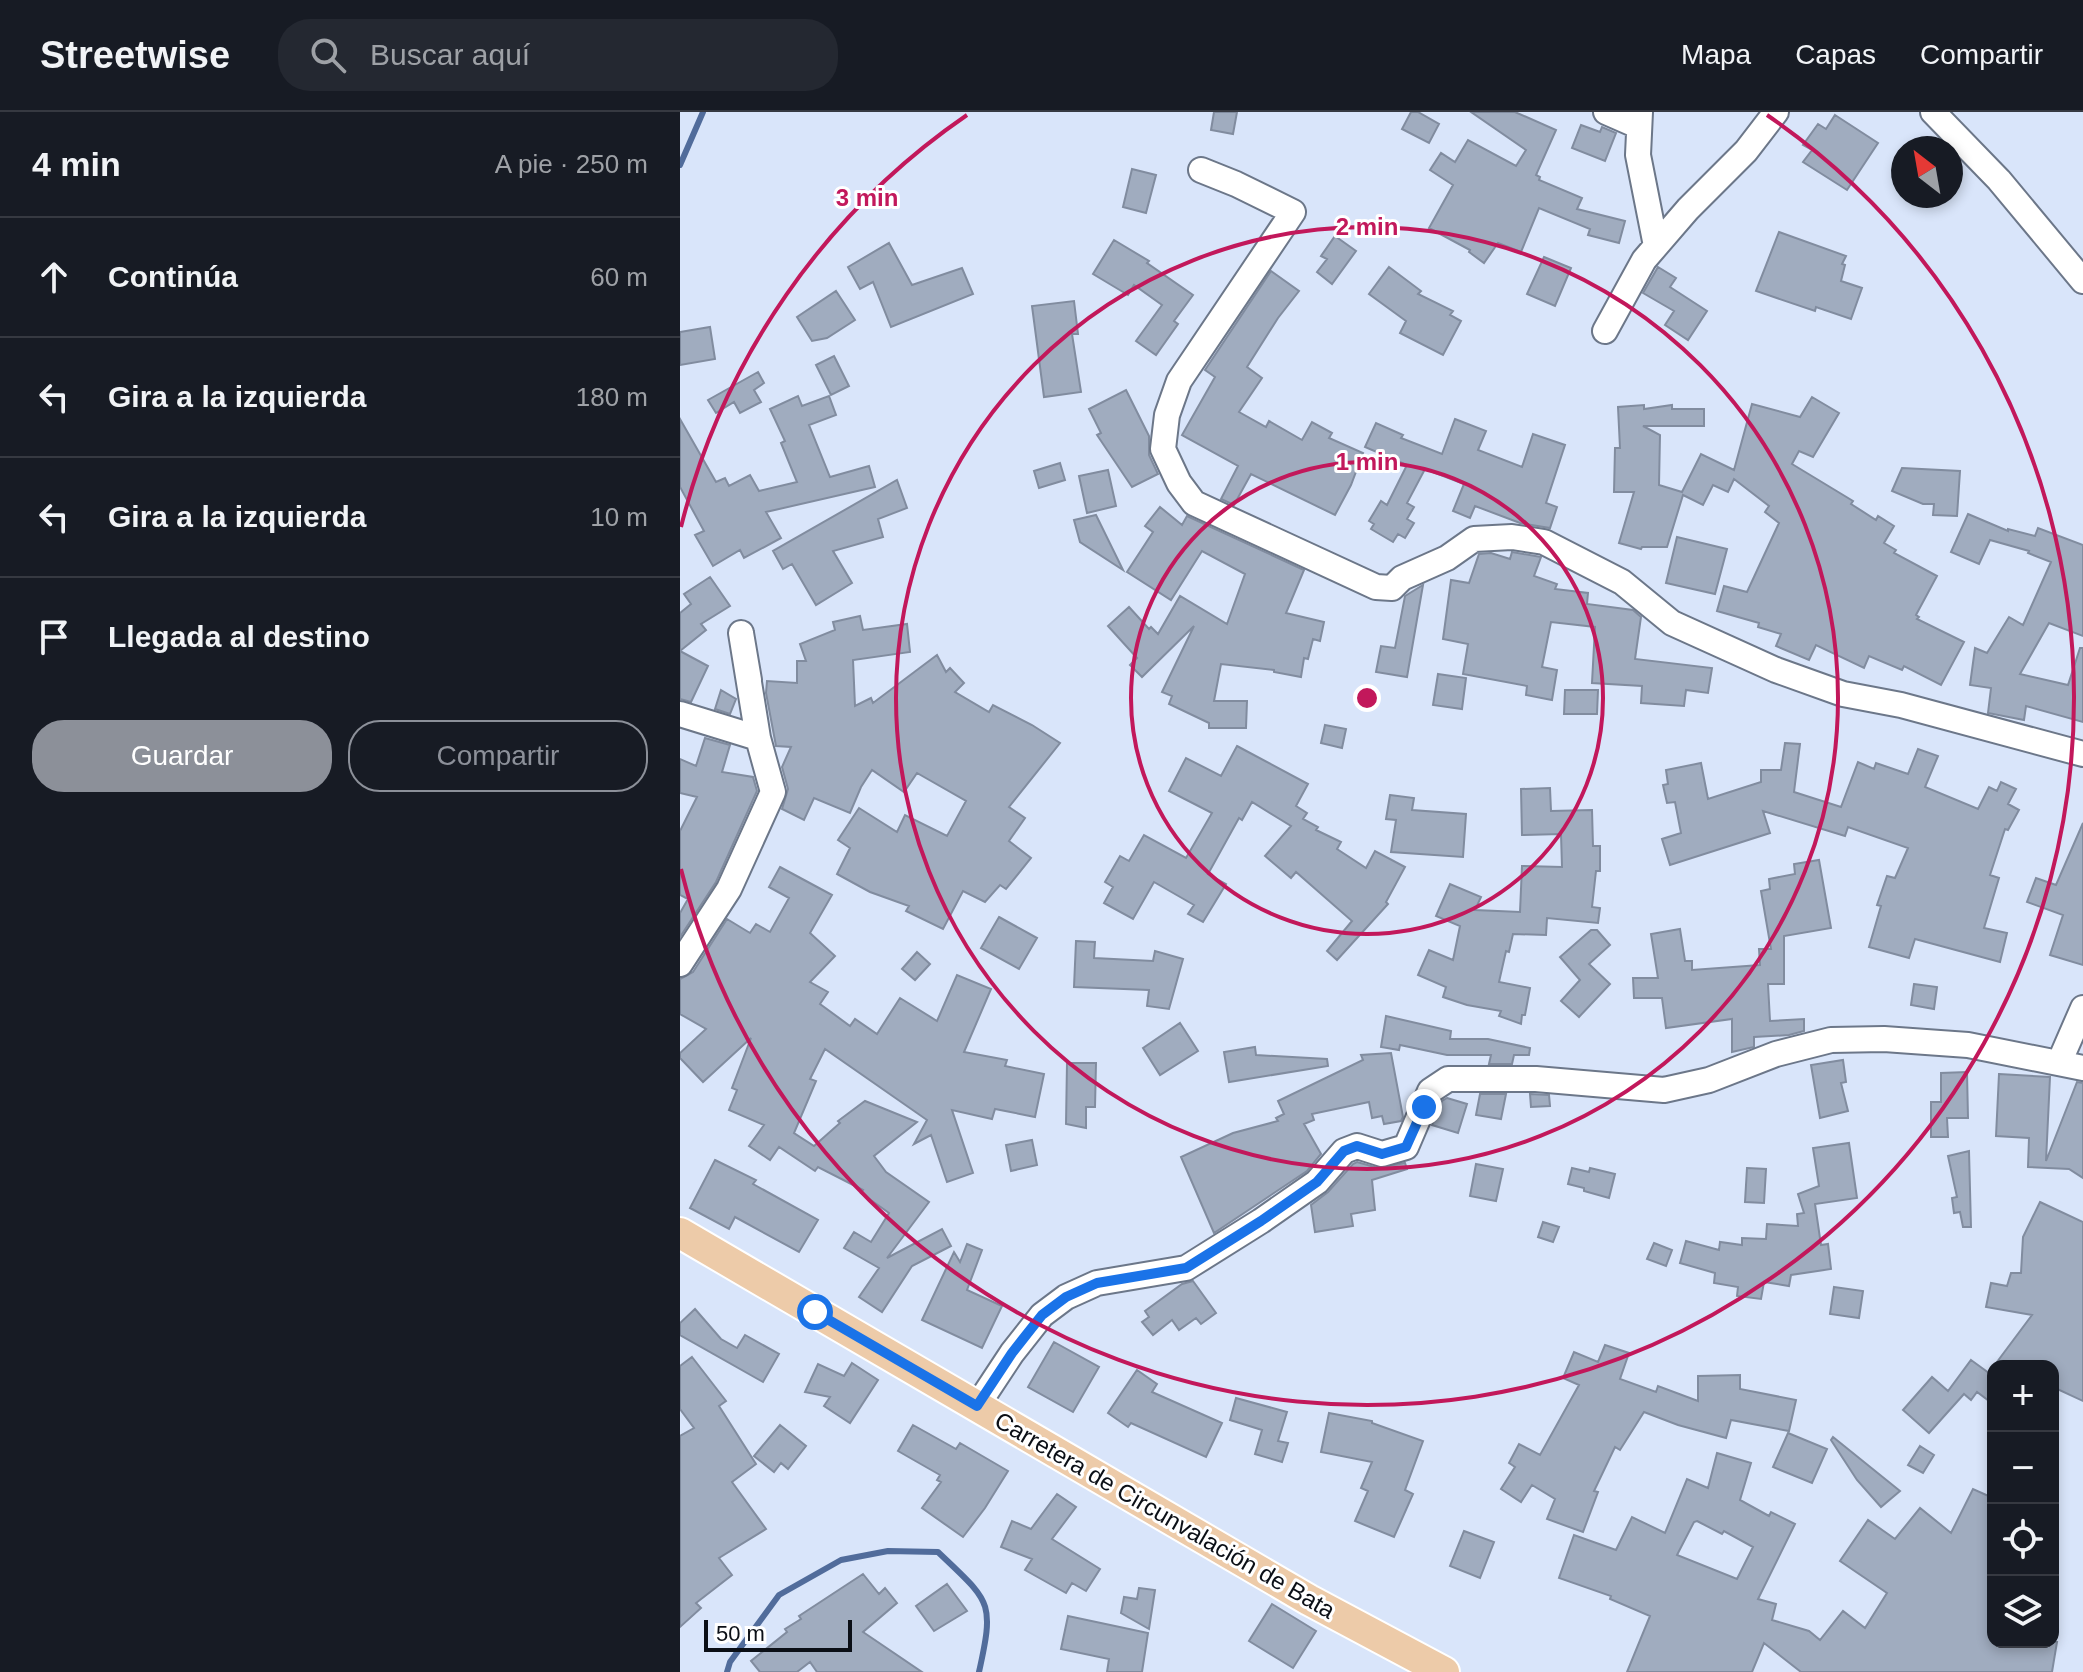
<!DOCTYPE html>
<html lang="es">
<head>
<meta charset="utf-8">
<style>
	:root { --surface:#171b24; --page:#242831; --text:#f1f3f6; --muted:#9ea1a6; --line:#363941; --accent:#8c9099 }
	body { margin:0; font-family:Arial,sans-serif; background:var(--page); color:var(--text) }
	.controls { position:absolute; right:24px; bottom:24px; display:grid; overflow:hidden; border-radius:16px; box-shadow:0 4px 12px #0003 }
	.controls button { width:72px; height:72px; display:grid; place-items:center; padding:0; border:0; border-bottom:2px solid var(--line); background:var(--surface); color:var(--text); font:40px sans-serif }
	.compass { position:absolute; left:1211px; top:24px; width:72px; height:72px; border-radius:50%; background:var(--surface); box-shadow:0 4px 12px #0003; rotate:329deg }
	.scale { position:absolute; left:24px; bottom:20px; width:148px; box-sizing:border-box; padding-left:8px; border:4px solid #0b0f16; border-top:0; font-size:22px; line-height:28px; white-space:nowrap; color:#0b0f16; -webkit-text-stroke:6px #fff; paint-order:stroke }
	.stop { position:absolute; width:24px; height:24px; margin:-18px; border:6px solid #1a73e8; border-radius:50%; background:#fff }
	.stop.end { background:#1a73e8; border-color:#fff; box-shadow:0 2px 8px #0008 }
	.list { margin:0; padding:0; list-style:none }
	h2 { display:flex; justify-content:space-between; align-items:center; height:104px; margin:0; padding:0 32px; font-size:34px }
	h2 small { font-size:26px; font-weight:400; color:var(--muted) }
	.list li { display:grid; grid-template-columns:52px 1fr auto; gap:24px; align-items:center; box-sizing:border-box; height:120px; padding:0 32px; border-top:2px solid var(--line) }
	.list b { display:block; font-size:30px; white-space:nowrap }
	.list em { font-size:26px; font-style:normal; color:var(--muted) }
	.actions { display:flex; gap:16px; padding:24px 32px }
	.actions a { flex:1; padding:18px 0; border:2px solid var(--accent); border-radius:32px; text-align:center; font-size:28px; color:var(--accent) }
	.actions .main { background:var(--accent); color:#fff }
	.icon { flex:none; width:44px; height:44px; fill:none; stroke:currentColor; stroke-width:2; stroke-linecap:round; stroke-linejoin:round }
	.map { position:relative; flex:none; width:1403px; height:1560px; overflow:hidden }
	header { display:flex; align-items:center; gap:48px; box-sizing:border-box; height:112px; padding:0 40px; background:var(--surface); border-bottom:2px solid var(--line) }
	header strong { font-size:38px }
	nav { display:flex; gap:44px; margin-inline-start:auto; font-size:28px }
	.search { width:560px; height:72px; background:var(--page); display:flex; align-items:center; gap:20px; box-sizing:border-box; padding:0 28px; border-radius:32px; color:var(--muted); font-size:30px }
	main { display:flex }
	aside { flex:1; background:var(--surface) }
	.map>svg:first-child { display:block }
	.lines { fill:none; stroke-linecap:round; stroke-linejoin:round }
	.stream { stroke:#516c9b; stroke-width:6 }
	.building { fill:#a0acbf; stroke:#818c9f; stroke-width:2; fill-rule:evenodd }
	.minor-casing { stroke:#6c7789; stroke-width:28 }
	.major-casing { stroke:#fff; stroke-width:34 }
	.minor { stroke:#fff; stroke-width:24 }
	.major { stroke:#edcba9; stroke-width:30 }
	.route { stroke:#1a73e8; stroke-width:10 }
	.ring { fill:none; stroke:#c2185b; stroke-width:4 }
	.labels { text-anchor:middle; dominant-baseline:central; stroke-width:6; stroke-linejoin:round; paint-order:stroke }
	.street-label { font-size:24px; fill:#0b0f16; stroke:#fff }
	.centre { fill:#c2185b; stroke:#fff; stroke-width:4 }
	.ring-label { font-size:24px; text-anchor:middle; font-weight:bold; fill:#c2185b; stroke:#fff; stroke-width:6; stroke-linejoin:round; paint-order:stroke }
</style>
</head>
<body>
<header>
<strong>Streetwise</strong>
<div class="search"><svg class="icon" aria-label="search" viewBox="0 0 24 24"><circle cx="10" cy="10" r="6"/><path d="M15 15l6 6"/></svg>Buscar aquí</div>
<nav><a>Mapa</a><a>Capas</a><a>Compartir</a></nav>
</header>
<main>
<aside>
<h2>4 min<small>A pie · 250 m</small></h2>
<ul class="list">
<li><svg class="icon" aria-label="ahead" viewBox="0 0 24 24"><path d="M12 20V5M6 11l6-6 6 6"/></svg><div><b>Continúa</b></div><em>60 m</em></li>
<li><svg class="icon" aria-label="left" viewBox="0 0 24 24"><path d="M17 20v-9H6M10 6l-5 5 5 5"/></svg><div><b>Gira a la izquierda</b></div><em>180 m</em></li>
<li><svg class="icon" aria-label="left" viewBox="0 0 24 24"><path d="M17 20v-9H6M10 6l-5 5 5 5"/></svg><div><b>Gira a la izquierda</b></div><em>10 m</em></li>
<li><svg class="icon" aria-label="arrive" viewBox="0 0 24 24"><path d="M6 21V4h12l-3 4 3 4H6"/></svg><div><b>Llegada al destino</b></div></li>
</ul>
<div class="actions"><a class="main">Guardar</a><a>Compartir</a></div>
</aside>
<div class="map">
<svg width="1403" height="1560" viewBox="0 0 1403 1560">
	<rect width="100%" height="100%" fill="#d9e5fa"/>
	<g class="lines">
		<path class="stream" d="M 0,53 L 23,0
			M 47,1560 L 50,1550 L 99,1483 L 161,1448 L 208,1439 L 258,1440 C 310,1490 315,1488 299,1560"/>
	</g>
	<path class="building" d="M 534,0 L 557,0 L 553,22 L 531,18 Z
		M 731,0 L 738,0 L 759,12 L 749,31 L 722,17 Z
		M 791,0 L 835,0 L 876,18 L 856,63 L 860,65 L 859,68 L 902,86 L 897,97 L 945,109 L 939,131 L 908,123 L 910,117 L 859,96 L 841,140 L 818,131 L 804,151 L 789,140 L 790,138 L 749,116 L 773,73 L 750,58 L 761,41 L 775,50 L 788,28 L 836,54 L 846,38 Z
		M 1155,3 L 1198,31 L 1167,78 L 1123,50 L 1132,38 L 1123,33 L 1138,12 L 1146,17 Z
		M 901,13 L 920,20 L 922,15 L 936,21 L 925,49 L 892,36 Z
		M 452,57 L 476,63 L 466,101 L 443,95 Z
		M 1099,120 L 1166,144 L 1162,152 L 1165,153 L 1161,169 L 1182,176 L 1171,207 L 1136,195 L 1135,199 L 1076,179 Z
		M 655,124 L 676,139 L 652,172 L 637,160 L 647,147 L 641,144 Z
		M 434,128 L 469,149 L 467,151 L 513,183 L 494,209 L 498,212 L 476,243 L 456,229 L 482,193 L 454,173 L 448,183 L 413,162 Z
		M 209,131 L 232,173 L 282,156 L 293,182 L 211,215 L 193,170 L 180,177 L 168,155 Z
		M 864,145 L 891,156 L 875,194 L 847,182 Z
		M 709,155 L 741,179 L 738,182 L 773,199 L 770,203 L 781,209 L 763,243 L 720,221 L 726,209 L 689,182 Z
		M 978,155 L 996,166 L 990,175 L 1027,199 L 1008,228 L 985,213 L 994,199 L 963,181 Z
		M 591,159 L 619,179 L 598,206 L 567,255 L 582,266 L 559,300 L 586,315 L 589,309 L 622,328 L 632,310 L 652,321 L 649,326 L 683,341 L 671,373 L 655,403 L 571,362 L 554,393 L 541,387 L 558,354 L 502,323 L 535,265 L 525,258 Z
		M 156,179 L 175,208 L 147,226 L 132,229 L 117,205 Z
		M 394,189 L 398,222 L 392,222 L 401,280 L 364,285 L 352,194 Z
		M 30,215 L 35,247 L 0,253 L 0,220 Z
		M 154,244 L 169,274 L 151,283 L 136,253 Z
		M 78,260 L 84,271 L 74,278 L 81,290 L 60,301 L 54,290 L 36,301 L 28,288 Z
		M 446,278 L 469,324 L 469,343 L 478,362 L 452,375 L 417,323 L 421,321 L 409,297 Z
		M 118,284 L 122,294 L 149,284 L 156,303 L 129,313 L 150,365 L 189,354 L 195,375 L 86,400 L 101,426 L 64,446 L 60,438 L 33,454 L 15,423 L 24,419 L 0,375 L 0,307 L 36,370 L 45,366 L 49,374 L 70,363 L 79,379 L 117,370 L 101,331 L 105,329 L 90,297 Z
		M 1132,285 L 1159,301 L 1133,345 L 1119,339 L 1112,352 L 1173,389 L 1171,392 L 1196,408 L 1198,404 L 1214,414 L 1204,431 L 1216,438 L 1214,441 L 1257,464 L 1236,503 L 1239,505 L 1237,507 L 1284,530 L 1261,573 L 1224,554 L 1222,558 L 1189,544 L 1184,556 L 1136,533 L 1129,548 L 1096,534 L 1101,522 L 1078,515 L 1079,511 L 1037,499 L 1044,474 L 1067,480 L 1099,411 L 1085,400 L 1089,394 L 1054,367 L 1048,380 L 1033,373 L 1023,393 L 1003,383 L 987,435 L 962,435 L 961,437 L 939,431 L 954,380 L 934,380 L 935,336 L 940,336 L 938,295 L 964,293 L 964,297 L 992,293 L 992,297 L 1024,297 L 1024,314 L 963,314 L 980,323 L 979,373 L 1002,380 L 1021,342 L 1054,358 L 1072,292 L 1120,305 Z
		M 775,307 L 806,319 L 798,338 L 842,355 L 853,322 L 885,333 L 866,391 L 877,395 L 870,416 L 840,411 L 795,394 L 790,406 L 773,399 L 784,372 L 745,357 L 727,391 L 734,395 L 727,407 L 734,411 L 725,426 L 718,422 L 713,430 L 691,417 L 694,412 L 689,409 L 701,389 L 707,393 L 727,353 L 685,335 L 696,311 L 723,323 L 721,326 L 762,342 Z
		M 380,351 L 385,368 L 359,376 L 354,359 Z
		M 1222,356 L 1280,359 L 1277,404 L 1253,403 L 1254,392 L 1243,392 L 1212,379 Z
		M 428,358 L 436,394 L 407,401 L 399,364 Z
		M 217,368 L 227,396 L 198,407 L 203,425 L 153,439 L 172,471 L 136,493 L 112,452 L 103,457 L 93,439 Z
		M 480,395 L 502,413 L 507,404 L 624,458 L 606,501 L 644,510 L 640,529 L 633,527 L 628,547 L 624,546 L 621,565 L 594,560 L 594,558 L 541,552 L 534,589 L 567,589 L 566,616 L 529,616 L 529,611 L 489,592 L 492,584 L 482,580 L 514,514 L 462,565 L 450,553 L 457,546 L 428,514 L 449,495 L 469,517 L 471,515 L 478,522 L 500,484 L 547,512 L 565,462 L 522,439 L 491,488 L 447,460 L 473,420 L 465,414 Z
		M 1288,402 L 1328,419 L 1328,417 L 1355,424 L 1358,416 L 1403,433 L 1403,524 L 1369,511 L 1340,562 L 1388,573 L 1400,536 L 1403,536 L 1403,610 L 1346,594 L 1344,608 L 1308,601 L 1311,576 L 1290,573 L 1295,536 L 1307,541 L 1329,505 L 1343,513 L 1371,450 L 1348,441 L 1349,439 L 1310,428 L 1299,452 L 1271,440 Z
		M 416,403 L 443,458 L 400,430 L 394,408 Z
		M 997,425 L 1047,437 L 1035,482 L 986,471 Z
		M 832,440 L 861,445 L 854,464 L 877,472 L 875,477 L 908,481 L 907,492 L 953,498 L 961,505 L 955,547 L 1032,556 L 1028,581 L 1006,578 L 1004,594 L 961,591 L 962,574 L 912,571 L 915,515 L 871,510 L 862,555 L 877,558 L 872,588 L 846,583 L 847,574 L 783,562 L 788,532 L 763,527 L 771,468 L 789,471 L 799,442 L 811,441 L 830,447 Z
		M 30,465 L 50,494 L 21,512 L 26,518 L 0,539 L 28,554 L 11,590 L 0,587 L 0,501 L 11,492 L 4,482 Z
		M 743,473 L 727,565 L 696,560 L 701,534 L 715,536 L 725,484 Z
		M 180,504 L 183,518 L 227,512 L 230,540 L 173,548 L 175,594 L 191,586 L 193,591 L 257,543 L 266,560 L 270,556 L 284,571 L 275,580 L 309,600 L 313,593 L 352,613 L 380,631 L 329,695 L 345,706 L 329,729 L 351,746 L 326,777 L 320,773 L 305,790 L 283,779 L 263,817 L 226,799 L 229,794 L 190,780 L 157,762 L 170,736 L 158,728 L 179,696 L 217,720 L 225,703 L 267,724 L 286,689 L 237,661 L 224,680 L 192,658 L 181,675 L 170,701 L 134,686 L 124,708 L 102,697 L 108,677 L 102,655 L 111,635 L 96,634 L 86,581 L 87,569 L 117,571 L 117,549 L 126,549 L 120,532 L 155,518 L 153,510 Z
		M 758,562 L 786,566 L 782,597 L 753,593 Z
		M 41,578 L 56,587 L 50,602 L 35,597 Z
		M 885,578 L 918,578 L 917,602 L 884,602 Z
		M 645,613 L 666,617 L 662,636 L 641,631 Z
		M 25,626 L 50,633 L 42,660 L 73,665 L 77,679 L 36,770 L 0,825 L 0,801 L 8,787 L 0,783 L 0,719 L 17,685 L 0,681 L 0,647 L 16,654 Z
		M 1105,631 L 1120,632 L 1114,680 L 1161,695 L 1178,650 L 1194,657 L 1196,651 L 1228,662 L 1238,637 L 1258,644 L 1245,675 L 1298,697 L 1309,675 L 1317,679 L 1321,670 L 1336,677 L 1328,692 L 1339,698 L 1328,718 L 1325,717 L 1310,763 L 1319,766 L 1304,816 L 1327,821 L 1320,850 L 1235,827 L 1229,846 L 1189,835 L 1201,794 L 1197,793 L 1207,764 L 1215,766 L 1228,736 L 1168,715 L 1165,724 L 1083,699 L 1090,721 L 990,753 L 982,727 L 1001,721 L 995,690 L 987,691 L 983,673 L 988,672 L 986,658 L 1021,651 L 1028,687 L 1081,670 L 1081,658 L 1101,658 Z
		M 557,634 L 628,672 L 616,694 L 627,701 L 623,707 L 638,715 L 636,718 L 661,730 L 657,737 L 686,756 L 695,739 L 725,755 L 706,790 L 708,792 L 657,848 L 647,839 L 672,809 L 616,760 L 611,766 L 585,744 L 611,714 L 572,690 L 562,708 L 559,706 L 528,762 L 546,772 L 523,810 L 508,802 L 514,793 L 474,770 L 453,807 L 424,791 L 433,775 L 425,770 L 440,744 L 449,749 L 464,723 L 506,746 L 532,701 L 489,679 L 506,646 L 541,664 Z
		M 870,676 L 871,699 L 912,698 L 913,734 L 920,734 L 920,759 L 916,759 L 912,795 L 920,796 L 918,811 L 867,806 L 866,823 L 833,822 L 829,840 L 826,839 L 819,870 L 850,876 L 845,903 L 842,903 L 841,912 L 819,904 L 821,899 L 787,893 L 763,885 L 766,875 L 738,863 L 749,838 L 773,848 L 780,814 L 756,804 L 770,772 L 801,785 L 795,798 L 840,800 L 842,754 L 882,755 L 881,722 L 842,723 L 841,677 Z
		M 710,683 L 734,686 L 732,698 L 786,702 L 783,745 L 711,740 L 716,708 L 706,707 Z
		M 1403,711 L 1403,853 L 1370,843 L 1383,803 L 1347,790 L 1356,766 L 1376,773 Z
		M 1139,748 L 1151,816 L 1104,824 L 1104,872 L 1088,872 L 1090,909 L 1124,907 L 1124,919 L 1109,923 L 1074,925 L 1074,935 L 1052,940 L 1052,907 L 986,916 L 982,886 L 954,886 L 953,866 L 978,866 L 971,822 L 1000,817 L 1005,849 L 1012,849 L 1012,858 L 1080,853 L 1079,837 L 1091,837 L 1081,779 L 1090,777 L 1089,767 L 1115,762 L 1114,752 Z
		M 100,755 L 152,783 L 130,821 L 155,844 L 130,870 L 148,880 L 140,892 L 170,914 L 175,907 L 197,922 L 220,886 L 257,909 L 277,863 L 311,877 L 284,940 L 327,948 L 325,954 L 364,962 L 355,1005 L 315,997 L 312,1007 L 272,998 L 293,1061 L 267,1070 L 251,1023 L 234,1032 L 247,1008 L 145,937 L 130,967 L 136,969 L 114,1021 L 134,1034 L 160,1011 L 158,1009 L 185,989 L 237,1010 L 194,1044 L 206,1060 L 249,1090 L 207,1146 L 262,1117 L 271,1134 L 232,1154 L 202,1200 L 179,1185 L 199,1156 L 164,1136 L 174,1120 L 191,1130 L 209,1101 L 181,1081 L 183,1078 L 138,1055 L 135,1059 L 99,1035 L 90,1048 L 69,1034 L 84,1013 L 49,998 L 57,978 L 52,976 L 71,926 L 23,970 L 0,946 L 0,941 L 26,917 L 0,902 L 0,867 L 13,860 L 47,807 L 70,821 L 76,812 L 90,820 L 109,786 L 89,775 Z
		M 319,805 L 357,826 L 339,857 L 301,836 Z
		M 911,818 L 917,818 L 930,833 L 909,852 L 930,872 L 899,905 L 881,889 L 900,868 L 880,845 Z
		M 396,829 L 415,830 L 414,846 L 473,849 L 475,839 L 503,847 L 489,897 L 467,894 L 469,878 L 394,875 Z
		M 237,840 L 250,852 L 235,868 L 222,857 Z
		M 1234,872 L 1257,875 L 1254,897 L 1231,893 Z
		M 706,904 L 771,919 L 770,927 L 808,927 L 850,936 L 849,943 L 834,943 L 832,952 L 809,952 L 811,943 L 767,943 L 720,933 L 719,938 L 701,935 Z
		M 500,911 L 518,939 L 480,963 L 463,936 Z
		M 575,935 L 576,943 L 647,947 L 648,954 L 549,970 L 544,940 Z
		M 711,941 L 723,1005 L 721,1009 L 704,1012 L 702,1004 L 692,1006 L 689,990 L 632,1002 L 634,1008 L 624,1012 L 641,1042 L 627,1059 L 534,1121 L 501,1045 L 553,1021 L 598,1009 L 596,1006 L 604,1002 L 598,989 L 683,948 L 681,943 Z
		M 1163,948 L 1166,970 L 1161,971 L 1168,999 L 1140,1006 L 1131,953 Z
		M 387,951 L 416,951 L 415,995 L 406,995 L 406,1016 L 386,1012 Z
		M 1287,960 L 1288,1006 L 1267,1006 L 1268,1025 L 1251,1025 L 1251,990 L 1261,990 L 1261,961 Z
		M 1319,962 L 1370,965 L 1366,1049 L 1397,970 L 1403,971 L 1403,1066 L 1389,1057 L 1348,1055 L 1349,1026 L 1316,1024 Z
		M 800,982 L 826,982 L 821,1007 L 796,1003 Z
		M 850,982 L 869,983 L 870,994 L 851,995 Z
		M 767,986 L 787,992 L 778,1021 L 752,1013 L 762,989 Z
		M 352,1028 L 357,1053 L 331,1059 L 326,1033 Z
		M 1169,1031 L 1177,1086 L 1135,1092 L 1141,1133 L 1148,1132 L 1151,1157 L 1111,1163 L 1109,1174 L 1084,1170 L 1081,1187 L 1057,1184 L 1058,1175 L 1034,1171 L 1035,1161 L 1000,1151 L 1006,1129 L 1039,1138 L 1040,1130 L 1062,1133 L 1062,1126 L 1086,1127 L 1087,1112 L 1118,1114 L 1117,1102 L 1124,1101 L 1118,1082 L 1139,1074 L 1133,1036 Z
		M 1289,1039 L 1291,1115 L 1283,1115 L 1280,1100 L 1274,1101 L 1272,1086 L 1277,1085 L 1268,1044 Z
		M 35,1048 L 76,1068 L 73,1072 L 138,1108 L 119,1140 L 55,1105 L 49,1117 L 10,1096 Z
		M 677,1050 L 698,1056 L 725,1051 L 727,1057 L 692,1068 L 695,1098 L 671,1102 L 673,1114 L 635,1120 L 631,1093 L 648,1080 L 673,1052 Z
		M 796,1052 L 823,1057 L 816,1089 L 790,1084 Z
		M 892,1056 L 909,1060 L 910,1056 L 935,1062 L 929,1086 L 904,1079 L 904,1076 L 888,1072 Z
		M 1067,1056 L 1086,1057 L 1084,1091 L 1065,1090 Z
		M 1360,1090 L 1403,1110 L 1403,1289 L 1373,1275 L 1373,1254 L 1314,1254 L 1352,1203 L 1306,1195 L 1311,1171 L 1327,1174 L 1331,1161 L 1341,1161 L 1343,1125 Z
		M 863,1110 L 879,1115 L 873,1130 L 858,1125 Z
		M 974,1131 L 992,1138 L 986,1154 L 967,1147 Z
		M 287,1132 L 302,1138 L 287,1178 L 322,1194 L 302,1236 L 242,1208 L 274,1140 L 280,1150 Z
		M 513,1169 L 536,1201 L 521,1212 L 516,1206 L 499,1218 L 492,1208 L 473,1223 L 462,1210 L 469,1205 L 465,1199 L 502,1172 Z
		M 1154,1175 L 1183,1179 L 1179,1206 L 1150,1202 Z
		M 15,1197 L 41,1227 L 57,1236 L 65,1223 L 99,1242 L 83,1270 L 0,1223 L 0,1211 Z
		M 374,1230 L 419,1255 L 393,1300 L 348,1275 Z
		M 925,1233 L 949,1241 L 940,1267 L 976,1280 L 978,1274 L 1018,1289 L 1018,1264 L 1060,1263 L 1060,1277 L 1116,1288 L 1109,1319 L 1051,1308 L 1046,1326 L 998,1313 L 964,1300 L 940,1338 L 935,1335 L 914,1379 L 918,1380 L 903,1420 L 867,1407 L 875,1387 L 852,1373 L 841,1390 L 821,1377 L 835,1355 L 829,1351 L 839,1332 L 860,1343 L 899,1273 L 883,1266 L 894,1240 L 918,1250 Z
		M 12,1245 L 46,1289 L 39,1294 L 76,1352 L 52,1370 L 86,1417 L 39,1446 L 52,1463 L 16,1491 L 21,1496 L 0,1515 L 0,1324 L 14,1316 L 0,1297 L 0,1254 Z
		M 1291,1248 L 1313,1264 L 1313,1292 L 1297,1280 L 1291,1288 L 1284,1282 L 1249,1321 L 1223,1298 L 1252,1265 L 1268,1279 Z
		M 172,1251 L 198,1268 L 170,1311 L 144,1294 L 150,1285 L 125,1280 L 138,1252 L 164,1264 Z
		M 457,1258 L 477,1272 L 472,1280 L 542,1311 L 526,1345 L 451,1311 L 448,1315 L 428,1301 Z
		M 556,1286 L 607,1300 L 598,1329 L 608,1331 L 602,1350 L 575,1342 L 582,1318 L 550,1308 Z
		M 649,1301 L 692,1309 L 692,1311 L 743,1329 L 725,1378 L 733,1382 L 714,1425 L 675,1409 L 688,1379 L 681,1376 L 692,1350 L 641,1340 Z
		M 100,1313 L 126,1334 L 108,1357 L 101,1351 L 94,1360 L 74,1344 Z
		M 233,1313 L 276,1337 L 280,1331 L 328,1359 L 305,1396 L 283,1425 L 242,1396 L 261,1370 L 257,1368 L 260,1363 L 218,1339 Z
		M 1108,1321 L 1147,1337 L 1132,1371 L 1093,1355 Z
		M 1153,1325 L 1220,1379 L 1201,1395 L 1177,1368 L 1151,1328 Z
		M 1240,1334 L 1254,1343 L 1243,1361 L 1228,1353 Z
		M 1037,1341 L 1071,1351 L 1060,1388 L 1089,1404 L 1091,1400 L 1115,1412 L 1078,1487 L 1096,1492 L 1092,1508 L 1129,1519 L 1140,1528 L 1163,1499 L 1185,1516 L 1207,1481 L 1160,1449 L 1188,1408 L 1215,1427 L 1240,1396 L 1271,1421 L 1293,1377 L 1313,1386 L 1313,1530 L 1377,1530 L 1372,1560 L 1121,1560 L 1084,1531 L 1072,1560 L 947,1560 L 970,1504 L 930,1487 L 931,1484 L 879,1466 L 894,1423 L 936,1438 L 952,1405 L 985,1421 L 1007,1367 L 1028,1376 ZM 1017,1409 L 1042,1422 L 1044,1419 L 1073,1435 L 1057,1467 L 997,1443 L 1014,1410 Z
		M 377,1382 L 396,1395 L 372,1427 L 420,1457 L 406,1479 L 392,1471 L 386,1481 L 345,1458 L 352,1447 L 321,1435 L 332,1409 L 351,1417 Z
		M 784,1419 L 814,1430 L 800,1466 L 770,1454 Z
		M 183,1462 L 199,1482 L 205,1476 L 217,1491 L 183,1520 L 242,1560 L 137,1560 L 130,1550 L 117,1560 L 80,1560 L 71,1549 L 107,1520 L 105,1517 L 121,1507 L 119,1504 Z
		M 267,1472 L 287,1499 L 254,1519 L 236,1494 Z
		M 459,1476 L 475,1478 L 469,1517 L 441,1501 L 444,1485 L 457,1487 Z
		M 592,1492 L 636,1519 L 613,1556 L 569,1529 Z
		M 388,1504 L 468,1521 L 462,1560 L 427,1560 L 429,1547 L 381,1537 Z"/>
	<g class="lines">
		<defs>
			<path id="minor" d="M 926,0 L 958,14
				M 960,0 L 958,43 L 976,134
				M 1253,0 L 1319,68 L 1403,169
				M 521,58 L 556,72 L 613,100 L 499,269 L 487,303 L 483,337 L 499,371 L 514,391 L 696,475 L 712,476 L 722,466 L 767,446 L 794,427 L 832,425 L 864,430 L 942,470 L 992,511 L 1096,558 L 1163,582 L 1221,593 L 1403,642
				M 925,219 L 964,148 L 1008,97 L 1066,39 L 1096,0
				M 0,602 L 78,626
				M 0,852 L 49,777 L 93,680 L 78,626 L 61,521 L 69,568
				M 1379,951 L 1403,896
				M 297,1294 L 332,1241 L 362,1203 L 386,1185 L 417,1171 L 506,1156 L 581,1109 L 637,1070 L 664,1039 L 677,1034 L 702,1042 L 726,1035 L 750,979 L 768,967 L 856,967 L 984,978 L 1029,968 L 1096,942 L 1151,928 L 1204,927 L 1288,933 L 1403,956"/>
			<path id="major" d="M 0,1121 L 629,1488 L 764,1560"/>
		</defs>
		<use href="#minor" class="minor-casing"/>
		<use href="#major" class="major-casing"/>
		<use href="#minor" class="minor"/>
		<use href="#major" class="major"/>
	</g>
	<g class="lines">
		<path class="route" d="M 135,1200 L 297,1294 L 332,1241 L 362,1203 L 386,1185 L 417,1171 L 506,1156 L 581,1109 L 637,1070 L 664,1039 L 677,1034 L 702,1042 L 726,1035 L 744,995"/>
	</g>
	<g class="ring">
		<circle cx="687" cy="586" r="236"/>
		<circle cx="687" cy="586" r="471"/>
		<path d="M1 415A707 707 0 0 1 287 3M1087 3A707 707 0 1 1 1 757"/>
	</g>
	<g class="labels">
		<g class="street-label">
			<text transform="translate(485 1403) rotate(30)">Carretera de Circunvalación de Bata</text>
		</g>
	</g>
	<circle cx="687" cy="586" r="12" class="centre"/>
	<g class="ring-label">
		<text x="187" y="94">3 min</text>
		<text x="687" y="123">2 min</text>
		<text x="687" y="358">1 min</text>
	</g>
</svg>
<div class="controls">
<button>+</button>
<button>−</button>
<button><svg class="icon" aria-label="locate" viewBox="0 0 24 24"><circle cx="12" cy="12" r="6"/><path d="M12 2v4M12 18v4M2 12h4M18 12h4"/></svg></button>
<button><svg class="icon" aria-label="layers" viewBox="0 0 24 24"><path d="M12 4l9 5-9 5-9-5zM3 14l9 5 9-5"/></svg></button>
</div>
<svg class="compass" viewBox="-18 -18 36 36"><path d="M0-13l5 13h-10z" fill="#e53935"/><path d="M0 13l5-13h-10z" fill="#9ea1a6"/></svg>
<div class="scale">50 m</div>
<div class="stop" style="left:135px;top:1200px"></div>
<div class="stop end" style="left:744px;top:995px"></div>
</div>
</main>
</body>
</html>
